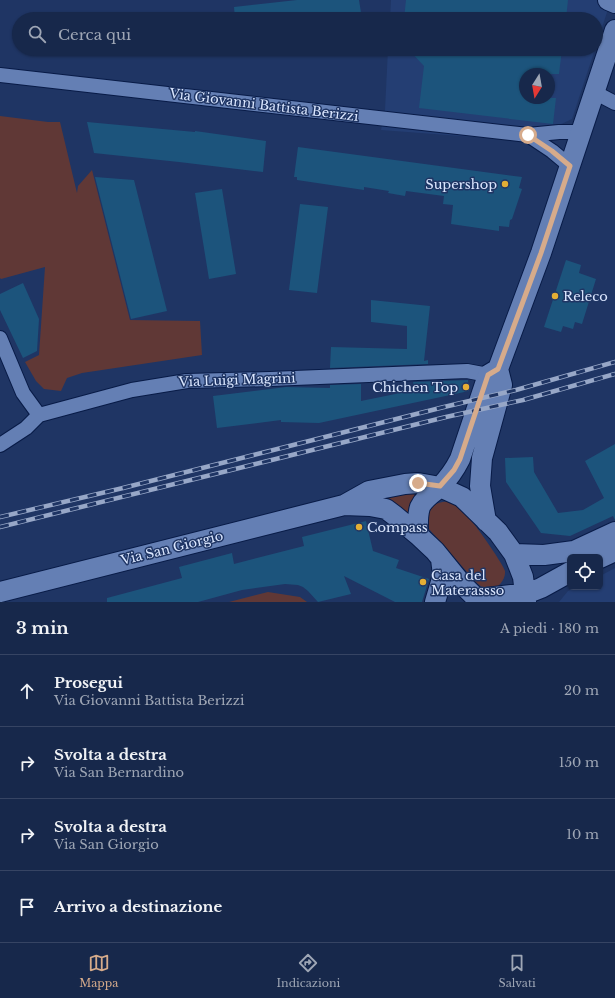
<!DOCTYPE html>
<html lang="it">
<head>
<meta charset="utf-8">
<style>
	:root { --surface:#17284b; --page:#243455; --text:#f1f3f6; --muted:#9ea6b5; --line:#364463; --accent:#d6ab8b }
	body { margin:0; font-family:"Libre Baskerville",serif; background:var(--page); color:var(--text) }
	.controls { position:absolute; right:12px; bottom:12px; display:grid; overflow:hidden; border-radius:6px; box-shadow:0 1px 3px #0004 }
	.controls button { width:36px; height:36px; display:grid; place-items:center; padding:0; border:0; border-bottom:1px solid var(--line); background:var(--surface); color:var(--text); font:20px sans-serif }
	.compass { position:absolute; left:519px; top:68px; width:36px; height:36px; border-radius:50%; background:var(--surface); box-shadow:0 1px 3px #0004; rotate:191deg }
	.stop { position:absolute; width:12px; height:12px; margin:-9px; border:3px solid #d6ab8b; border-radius:50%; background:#fff }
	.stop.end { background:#d6ab8b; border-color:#fff; box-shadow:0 1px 4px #0008 }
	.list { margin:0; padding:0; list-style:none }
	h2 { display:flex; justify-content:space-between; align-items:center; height:52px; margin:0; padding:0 16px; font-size:17px }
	h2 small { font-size:13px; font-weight:400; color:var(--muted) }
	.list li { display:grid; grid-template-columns:26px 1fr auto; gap:12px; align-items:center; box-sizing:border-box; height:72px; padding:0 16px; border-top:1px solid var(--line) }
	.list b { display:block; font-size:15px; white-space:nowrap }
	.list p { margin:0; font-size:13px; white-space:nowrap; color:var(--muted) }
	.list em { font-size:13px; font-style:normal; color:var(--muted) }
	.icon { flex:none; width:22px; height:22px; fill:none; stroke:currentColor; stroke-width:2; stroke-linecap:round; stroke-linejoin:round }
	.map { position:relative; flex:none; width:615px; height:602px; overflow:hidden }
	.search { position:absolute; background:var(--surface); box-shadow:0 1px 3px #0004; left:12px; right:12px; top:12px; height:44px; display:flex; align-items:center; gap:10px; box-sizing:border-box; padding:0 14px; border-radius:22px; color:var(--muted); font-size:15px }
	.sheet { height:340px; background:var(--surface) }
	nav { display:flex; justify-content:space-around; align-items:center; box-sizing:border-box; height:56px; border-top:1px solid var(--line); background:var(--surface); font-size:11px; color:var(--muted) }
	nav a { display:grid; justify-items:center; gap:2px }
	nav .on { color:var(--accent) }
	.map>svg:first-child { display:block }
	.built { fill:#243e73; fill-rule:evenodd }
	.green { fill:#603836 }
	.building { fill:#1c547c }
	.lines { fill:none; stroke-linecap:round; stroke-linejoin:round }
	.street-casing { stroke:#081b47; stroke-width:16 }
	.secondary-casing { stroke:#081b47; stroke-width:22 }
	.street { stroke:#647fb4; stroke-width:14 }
	.secondary { stroke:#647fb4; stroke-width:20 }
	.rail-casing { stroke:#97a7c7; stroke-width:4.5 }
	.rail { stroke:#1f3564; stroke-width:3; stroke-dasharray:9; stroke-linecap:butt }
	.route { stroke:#d6ab8b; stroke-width:5 }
	.poi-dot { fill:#e3ae35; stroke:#1f3564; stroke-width:1.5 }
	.labels { text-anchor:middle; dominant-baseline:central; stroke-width:3; stroke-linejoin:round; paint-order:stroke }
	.street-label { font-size:13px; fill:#dae6fe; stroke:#1f3564 }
	.poi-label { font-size:13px; fill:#dae6fe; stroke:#1f3564; text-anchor:start }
</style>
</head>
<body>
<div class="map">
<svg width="615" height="602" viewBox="0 0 615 602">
	<rect width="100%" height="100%" fill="#1f3564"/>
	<path class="built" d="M 391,0 L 611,0 L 596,46 L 596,19 L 390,19 Z
		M 388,49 L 595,49 L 572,119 L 525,141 L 381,130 L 385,110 ZM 525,74 L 549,74 L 549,98 L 525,98 Z
		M 615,568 L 615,602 L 559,602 L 568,591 L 577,587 L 600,587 L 600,576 Z"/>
	<path class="green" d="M 0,116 L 48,122 L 60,122 L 77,193 L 78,186 L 92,170 L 130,320 L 200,321 L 202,355 L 82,373 L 67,378 L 61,391 L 44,389 L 36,381 L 25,362 L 39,355 L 45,267 L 1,279 L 0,278 Z
		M 412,492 L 414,493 L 415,496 L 408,516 L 385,498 L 386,496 Z
		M 450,501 C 454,504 458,505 461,508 C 468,514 503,563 505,571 C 506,580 497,590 488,589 C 483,589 479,585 475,581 L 429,529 C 425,508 431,503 450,501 Z
		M 268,592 L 300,597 L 307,602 L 229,602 Z"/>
	<path class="building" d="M 297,0 L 359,0 L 362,19 L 235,19 L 234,7 Z
		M 406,0 L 568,0 L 566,19 L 404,19 Z
		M 408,49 L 562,49 L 559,74 L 525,74 L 525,98 L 556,98 L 553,124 L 419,108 L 424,66 Z
		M 87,122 L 195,132 L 195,131 L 266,141 L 263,172 L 179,162 L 94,153 Z
		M 298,147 L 522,177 L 519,188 L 522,189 L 512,219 L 510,220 L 509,227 L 499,226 L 499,231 L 451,224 L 453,205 L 443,204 L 444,196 L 406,191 L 405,196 L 388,193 L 389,191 L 364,187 L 364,190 L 297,180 L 297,177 L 294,177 Z
		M 95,177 L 134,180 L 167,311 L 131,319 Z
		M 222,189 L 236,274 L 209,279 L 195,193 Z
		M 300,204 L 328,207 L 317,293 L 289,290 Z
		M 566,260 L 581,265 L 579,273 L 596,279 L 582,324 L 575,322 L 573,329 L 563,326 L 561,332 L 544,327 Z
		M 23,283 L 39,319 L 37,351 L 23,358 L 0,310 L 0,294 Z
		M 371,300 L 430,306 L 424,361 L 428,360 L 428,364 L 330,368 L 331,347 L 407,349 L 407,326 L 371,322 Z
		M 468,380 L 469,391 L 319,423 L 281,422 L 281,420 L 217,428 L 213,396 L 286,387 L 330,388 L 330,385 L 361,384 L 361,401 L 415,390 L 413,382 Z
		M 615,444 L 615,520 L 613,516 L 570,536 L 541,533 L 506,482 L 505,458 L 533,457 L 534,472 L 558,513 L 583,510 L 604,498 L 585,461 Z
		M 366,521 L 373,551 L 399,560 L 396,568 L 429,579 L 422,602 L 395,602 L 344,576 L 351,594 L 318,602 L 308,591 L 303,587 L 298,585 L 285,584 L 242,590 L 198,602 L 107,602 L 107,598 L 182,578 L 179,567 L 232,553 L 234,564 L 304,546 L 302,537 Z"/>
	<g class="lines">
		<defs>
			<path id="street" d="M 0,75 L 528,135 L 559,132 L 581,132
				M 594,92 L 615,103
				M 528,135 L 552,151 L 570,166
				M 0,338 L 23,393 L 39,415
				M 0,445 L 26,428 L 39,415 L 132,390 L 187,381 L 270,379 L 467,371 L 488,375"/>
			<path id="secondary" d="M 608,0 L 615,3
				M 344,505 L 369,491 L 405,484 L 418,483 L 440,487 L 462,497 L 498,532 L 514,554 L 523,577 L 526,602
				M 486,521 L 480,486 L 482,458 L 502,385 L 498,369 L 541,253 L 615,30
				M 418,535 C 418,526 417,516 420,507 C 424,498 433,493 440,487 C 448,479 455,469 460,459 L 488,375 L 498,369
				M 514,554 L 544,555 L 574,551 L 615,532
				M 600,558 L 615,551
				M 0,592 L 344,505 L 370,506 L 386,509 L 394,515 L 418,535 L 435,551 L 461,583 L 480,602
				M 478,599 L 528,593 L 541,588 L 570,572
				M 435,602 L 443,575 L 441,559"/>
		</defs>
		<use href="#street" class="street-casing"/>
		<use href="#secondary" class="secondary-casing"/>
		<use href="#street" class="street"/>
		<use href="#secondary" class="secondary"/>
		<defs>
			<path id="rail" d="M 0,517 L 123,488 L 444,407 L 516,390 L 615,362
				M 0,527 L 446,417 L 523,400 L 615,374"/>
		</defs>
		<use href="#rail" class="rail-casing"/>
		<use href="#rail" class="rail"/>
	</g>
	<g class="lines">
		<path class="route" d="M 418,483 L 440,486 L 454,470 L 460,459 L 488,375 L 498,369 L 541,253 L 570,166 L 552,151 L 528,135"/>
	</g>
	<g class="poi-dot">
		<circle cx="505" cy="184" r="4"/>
		<circle cx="555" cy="296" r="4"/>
		<circle cx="466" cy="387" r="4"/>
		<circle cx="359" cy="527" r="4"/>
		<circle cx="423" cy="582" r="4"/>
	</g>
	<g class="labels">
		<g class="street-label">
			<text transform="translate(264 105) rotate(7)">Via Giovanni Battista Berizzi</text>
			<text transform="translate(237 380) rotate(-2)">Via Luigi Magrini</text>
			<text transform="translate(172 548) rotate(-14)">Via San Giorgio</text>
		</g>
		<g class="poi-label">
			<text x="497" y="184" text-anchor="end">Supershop</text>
			<text x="563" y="296">Releco</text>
			<text x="458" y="387" text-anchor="end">Chichen Top</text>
			<text x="367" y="527">Compass</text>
			<text x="431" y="575">Casa del<tspan x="431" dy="15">Materassso</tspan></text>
		</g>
	</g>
</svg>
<div class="controls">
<button><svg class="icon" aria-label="locate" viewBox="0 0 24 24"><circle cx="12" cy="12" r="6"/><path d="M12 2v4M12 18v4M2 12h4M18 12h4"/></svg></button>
</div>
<svg class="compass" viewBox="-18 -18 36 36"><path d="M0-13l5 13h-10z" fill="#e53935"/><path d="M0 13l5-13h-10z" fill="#9ea6b5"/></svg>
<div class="stop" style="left:528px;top:135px"></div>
<div class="stop end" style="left:418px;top:483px"></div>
<div class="search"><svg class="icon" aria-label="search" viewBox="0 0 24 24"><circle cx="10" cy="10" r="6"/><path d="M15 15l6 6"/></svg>Cerca qui</div>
</div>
<section class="sheet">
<h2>3 min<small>A piedi · 180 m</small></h2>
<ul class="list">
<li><svg class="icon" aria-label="ahead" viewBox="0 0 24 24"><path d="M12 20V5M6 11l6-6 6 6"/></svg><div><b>Prosegui</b><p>Via Giovanni Battista Berizzi</p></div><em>20 m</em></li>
<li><svg class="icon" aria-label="right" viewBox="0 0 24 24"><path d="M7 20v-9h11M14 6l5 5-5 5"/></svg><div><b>Svolta a destra</b><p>Via San Bernardino</p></div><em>150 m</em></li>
<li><svg class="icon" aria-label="right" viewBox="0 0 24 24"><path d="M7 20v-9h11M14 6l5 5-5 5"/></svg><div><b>Svolta a destra</b><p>Via San Giorgio</p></div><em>10 m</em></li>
<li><svg class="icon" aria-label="arrive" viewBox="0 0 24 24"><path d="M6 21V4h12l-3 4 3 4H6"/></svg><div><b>Arrivo a destinazione</b></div></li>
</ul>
</section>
<nav>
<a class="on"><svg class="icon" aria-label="map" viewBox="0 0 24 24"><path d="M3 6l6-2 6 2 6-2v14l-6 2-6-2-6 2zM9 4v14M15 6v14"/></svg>Mappa</a>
<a><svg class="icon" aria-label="directions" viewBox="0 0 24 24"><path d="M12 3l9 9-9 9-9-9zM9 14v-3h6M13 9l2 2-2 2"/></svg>Indicazioni</a>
<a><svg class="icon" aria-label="saved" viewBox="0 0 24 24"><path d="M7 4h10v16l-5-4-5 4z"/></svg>Salvati</a>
</nav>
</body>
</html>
